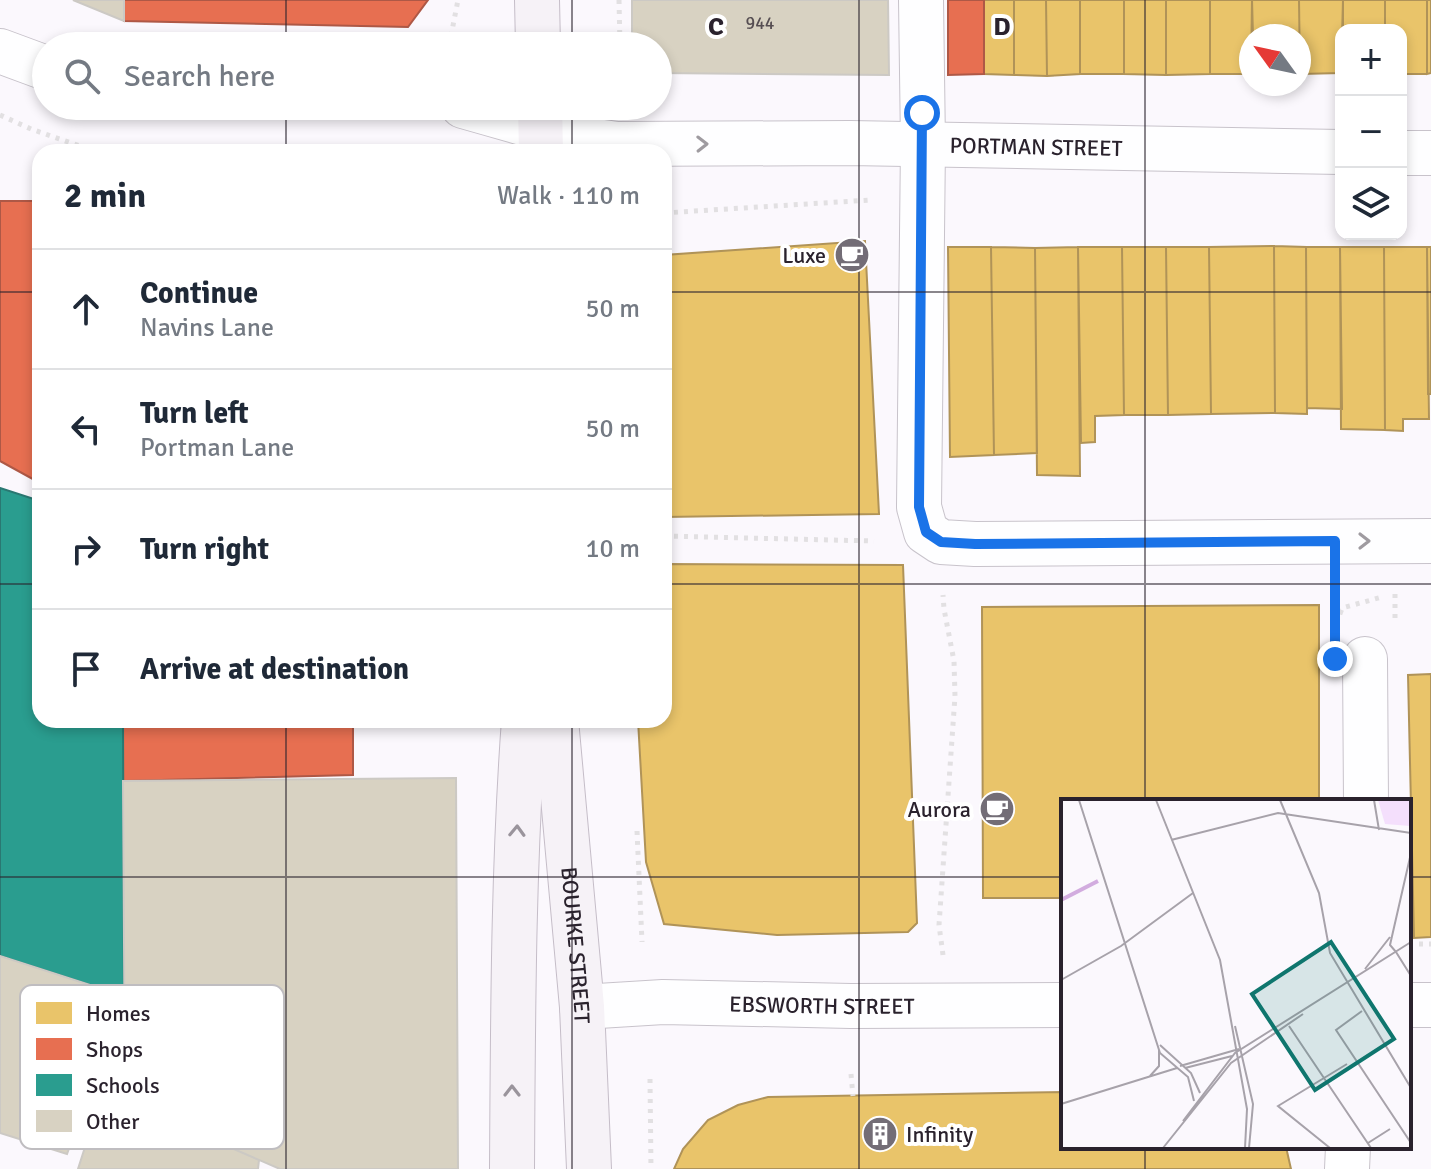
<!DOCTYPE html>
<html lang="en">
<head>
<meta charset="utf-8">
<style>
	:root { --surface:#fff; --page:#f6f6f7; --text:#1f2937; --muted:#747a83; --line:#e0e1e3 }
	body { margin:0; font-family:Signika,sans-serif; background:var(--page); color:var(--text) }
	.controls { position:absolute; right:24px; top:24px; display:grid; overflow:hidden; border-radius:16px; box-shadow:0 4px 12px #0003 }
	.controls button { width:72px; height:72px; display:grid; place-items:center; padding:0; border:0; border-bottom:2px solid var(--line); background:var(--surface); color:var(--text); font:40px sans-serif }
	.compass { position:absolute; left:1239px; top:24px; width:72px; height:72px; border-radius:50%; background:var(--surface); box-shadow:0 4px 12px #0003; rotate:303deg }
	.stop { position:absolute; width:24px; height:24px; margin:-18px; border:6px solid #1a73e8; border-radius:50%; background:#fff }
	.stop.end { background:#1a73e8; border-color:#fff; box-shadow:0 2px 8px #0008 }
	.list { margin:0; padding:0; list-style:none }
	h2 { display:flex; justify-content:space-between; align-items:center; height:104px; margin:0; padding:0 32px; font-size:34px }
	h2 small { font-size:26px; font-weight:400; color:var(--muted) }
	.list li { display:grid; grid-template-columns:52px 1fr auto; gap:24px; align-items:center; box-sizing:border-box; height:120px; padding:0 32px; border-top:2px solid var(--line) }
	.list b { display:block; font-size:30px; white-space:nowrap }
	.list p { margin:0; font-size:26px; white-space:nowrap; color:var(--muted) }
	.list em { font-size:26px; font-style:normal; color:var(--muted) }
	.icon { flex:none; width:44px; height:44px; fill:none; stroke:currentColor; stroke-width:2; stroke-linecap:round; stroke-linejoin:round }
	.map { position:relative; flex:none; width:1431px; height:1169px; overflow:hidden }
	.search { position:absolute; background:var(--surface); box-shadow:0 4px 12px #0003; left:32px; top:32px; width:640px; height:88px; display:flex; align-items:center; gap:20px; box-sizing:border-box; padding:0 28px; border-radius:44px; color:var(--muted); font-size:30px }
	.panel { position:absolute; background:var(--surface); box-shadow:0 4px 12px #0003; left:32px; top:144px; width:640px; height:584px; border-radius:24px }
	.map>svg:first-child { display:block }
	.homes { fill:#e9c46a; stroke:#b09358; stroke-width:2 }
	.shops { fill:#e76f51; stroke:#ae5846; stroke-width:2 }
	.schools { fill:#2a9d8f; stroke:#2a7872; stroke-width:2 }
	.building { fill:#d8d2c2; stroke:#ccc9c4; stroke-width:2 }
	.lines { fill:none; stroke-linecap:round; stroke-linejoin:round }
	.minor-casing { stroke:#c8c3cb; stroke-width:46 }
	.major-casing { stroke:#c5bdc8; stroke-width:46 }
	.path { stroke:#e2e0e2; stroke-width:5; stroke-dasharray:4 6; stroke-linecap:butt }
	.minor { stroke:#fefeff; stroke-width:44 }
	.major { stroke:#f6f2f7; stroke-width:44 }
	.oneway { stroke:#9f9ba0 }
	.oneway2 { stroke:#9a949c }
	.route { stroke:#1a73e8; stroke-width:10 }
	.grid { fill:none; stroke:#2a222d; stroke-width:2; stroke-opacity:0.55 }
	.labels { text-anchor:middle; dominant-baseline:central; stroke-width:8; stroke-linejoin:round; paint-order:stroke }
	.number-label { font-size:18px; fill:#564e52 }
	.street-label { font-size:22px; fill:#2a222d; stroke:#fff }
	.poi-label { font-size:22px; fill:#2a222d; stroke:#fff; text-anchor:end }
	.inset-river { fill:none; stroke:#d2acdf; stroke-width:4 }
	.inset-road { fill:none; stroke:#a7a2aa; stroke-width:2 }
	.view { fill:#0f766e; fill-opacity:0.15; stroke:#0f766e; stroke-width:4 }
	.inset-edge { fill:none; stroke:#2a222d; stroke-width:4 }
	.key { fill:#fff; stroke:#bfbdc0; stroke-width:2 }
	.key-label { font-size:22px; fill:#2a222d }
	.grid-label { font-size:26px; text-anchor:middle; font-weight:bold; fill:#2a222d; stroke:#fff; stroke-width:8; stroke-linejoin:round; paint-order:stroke }
</style>
</head>
<body>
<div class="map">
<svg width="1431" height="1169" viewBox="0 0 1431 1169">
	<rect width="100%" height="100%" fill="#fbf8fd"/>
	<path class="homes" d="M 984,0 L 1014,0 L 1014,75 L 984,74 Z
		M 1014,0 L 1046,0 L 1047,76 L 1014,75 Z
		M 1046,0 L 1080,0 L 1080,74 L 1047,76 Z
		M 1080,0 L 1124,0 L 1124,74 L 1080,74 Z
		M 1124,0 L 1166,0 L 1166,75 L 1124,74 Z
		M 1166,0 L 1210,0 L 1210,74 L 1166,75 Z
		M 1210,0 L 1252,0 L 1251,74 L 1210,74 Z
		M 1252,0 L 1299,0 L 1300,74 L 1299,36 L 1253,36 Z
		M 1299,0 L 1343,0 L 1341,73 L 1300,74 Z
		M 1343,0 L 1385,0 L 1385,30 L 1343,30 Z
		M 1385,0 L 1427,0 L 1427,74 L 1401,74 L 1401,30 L 1385,30 Z
		M 1427,0 L 1431,0 L 1431,73 L 1427,74 Z
		M 865,241 L 879,514 L 664,517 L 664,255 Z
		M 1274,246 L 1306,247 L 1307,414 L 1275,413 Z
		M 1274,246 L 1275,413 L 1211,414 L 1209,247 Z
		M 948,247 L 991,247 L 994,455 L 950,457 Z
		M 991,247 L 1035,248 L 1037,453 L 994,455 Z
		M 1078,247 L 1122,247 L 1124,415 L 1095,416 L 1095,442 L 1081,443 Z
		M 1078,247 L 1080,476 L 1037,475 L 1035,248 Z
		M 1122,247 L 1166,247 L 1168,415 L 1124,415 Z
		M 1166,247 L 1209,247 L 1211,414 L 1168,415 Z
		M 1306,247 L 1340,247 L 1342,409 L 1307,408 Z
		M 1340,247 L 1384,247 L 1385,430 L 1341,429 Z
		M 1384,247 L 1427,247 L 1429,419 L 1403,419 L 1403,431 L 1385,430 Z
		M 1427,247 L 1431,247 L 1431,394 L 1428,394 Z
		M 664,564 L 903,565 L 917,923 L 908,932 L 777,935 L 664,924 L 646,862 L 638,720 L 664,720 Z
		M 1319,605 L 1319,801 L 1063,801 L 1063,898 L 983,898 L 982,607 Z
		M 1431,674 L 1431,937 L 1414,938 L 1408,675 Z
		M 1063,1092 L 1063,1147 L 1286,1147 L 1291,1169 L 674,1169 L 683,1149 L 708,1120 L 738,1105 L 768,1097 Z"/>
	<path class="shops" d="M 124,0 L 428,0 L 408,27 L 124,21 Z
		M 948,0 L 984,0 L 984,74 L 948,75 Z
		M 0,201 L 40,201 L 40,483 L 0,461 Z
		M 123,720 L 353,720 L 353,775 L 123,781 Z"/>
	<path class="schools" d="M 0,488 L 40,501 L 40,720 L 123,720 L 124,996 L 0,956 Z"/>
	<path class="building" d="M 73,0 L 124,0 L 124,21 Z
		M 632,0 L 888,0 L 889,75 L 658,73 L 658,46 L 632,46 Z
		M 456,778 L 458,1169 L 280,1169 L 125,1102 L 123,781 Z
		M 0,956 L 124,996 L 67,1154 L 0,1133 Z
		M 102,1094 L 125,1102 L 259,1160 L 258,1169 L 78,1169 Z"/>
	<g class="lines">
		<defs>
			<g id="minor">
				<path d="M 921,0 L 923,144 L 919,507 L 926,532 L 941,542 L 975,544 L 1431,541"/>
				<path d="M 0,51 L 46,68"/>
				<path id="s1" d="M 463,106 L 575,138 L 617,144 L 850,143 L 1341,152"/>
				<path d="M 1401,153 L 1431,153"/>
				<path d="M 1365,659 L 1366,801"/>
				<path d="M 1409,1005 L 1431,1005"/>
				<path id="s2" d="M 582,1007 L 663,1002 L 851,1006 L 1063,1005"/>
				<path d="M 1347,1169 L 1348,1147"/>
			</g>
			<g id="major">
				<path d="M 537,0 L 538,46"/>
				<path d="M 540,106 L 541,152"/>
				<path id="s3" d="M 556,720 L 582,1007 L 589,1169"/>
				<path d="M 512,1169 C 513,1019 513,870 524,720"/>
			</g>
		</defs>
		<use href="#minor" class="minor-casing"/>
		<use href="#major" class="major-casing"/>
		<path class="path" d="M 619,0 L 620,46
			M 449,46 L 458,0
			M 0,115 L 31,129 L 97,152
			M 664,213 L 871,200
			M 664,536 L 874,541
			M 1343,613 L 1335,610 L 1382,597
			M 1395,618 L 1395,592
			M 637,831 L 642,942
			M 1409,944 L 1431,944
			M 943,955 L 939,925 L 955,696 L 954,661 L 944,609 L 943,595
			M 851,1074 L 853,1096
			M 650,1079 L 651,1169"/>
		<use href="#minor" class="minor"/>
		<use href="#major" class="major"/>
	</g>
	<defs><path id="oneway-chevron" d="M-2-3.5L2.5 0L-2 3.5" fill="none" stroke-width="1.6" stroke-linecap="round" stroke-linejoin="round" transform="scale(2)"/></defs>
	<g class="oneway">
		<use href="#oneway-chevron" transform="translate(702 144) rotate(-1)"/>
		<use href="#oneway-chevron" transform="translate(1364 541)"/>
	</g>
	<g class="oneway2">
		<use href="#oneway-chevron" transform="translate(517 831) rotate(-88)"/>
		<use href="#oneway-chevron" transform="translate(512 1091) rotate(-90)"/>
	</g>
	<g class="lines">
		<path class="route" d="M 922,113 L 919,507 L 926,532 L 941,542 L 975,544 L 1335,541 L 1335,659"/>
	</g>
	<path class="grid" d="M 286,0 L 286,46M 572,0 L 572,46M 859,0 L 859,1169M 1145,0 L 1145,801M 286,106 L 286,152M 572,106 L 572,152M 0,292 L 40,292M 664,292 L 1431,292M 0,584 L 40,584M 664,584 L 1431,584M 286,720 L 286,1169M 572,720 L 572,1169M 0,877 L 1063,877M 1409,877 L 1431,877M 1145,1147 L 1145,1169"/>
	<defs>
		<symbol id="cafe-disc" viewBox="-11 -11 22 22"><circle r="9.5" fill="#736d76" stroke="#fff"/><path d="M-5.5-4.5H6V0H3Q3 3.5 0 3.5H-2.5Q-5.5 3.5-5.5 0ZM3-3.2v2h1.7v-2ZM-6 4.5H4V6H-6Z" fill="#fff"/></symbol>
		<symbol id="building-disc" viewBox="-11 -11 22 22"><circle r="9.5" fill="#736d76" stroke="#fff"/><path d="M-4-6H4V6H1V3H-1V6H-4ZM-2.5-4.3h1.7v1.8h-1.7ZM.8-4.3h1.7v1.8H.8ZM-2.5-1h1.7V.8h-1.7ZM.8-1h1.7V.8H.8Z" fill="#fff"/></symbol>
	</defs>
	<g fill-rule="evenodd">
		<use href="#cafe-disc" x="832" y="235" width="40" height="40"/>
		<use href="#cafe-disc" x="977" y="789" width="40" height="40"/>
		<use href="#building-disc" x="860" y="1114" width="40" height="40"/>
	</g>
	<g class="labels">
		<g class="number-label">
			<text x="760" y="23">944</text>
		</g>
		<g class="street-label">
			<text stroke="none"><textPath href="#s1" startOffset="578">PORTMAN STREET</textPath></text>
			<text stroke="none"><textPath href="#s3" startOffset="226">BOURKE STREET</textPath></text>
			<text stroke="none"><textPath href="#s2" startOffset="240">EBSWORTH STREET</textPath></text>
		</g>
		<g class="poi-label">
			<text x="826" y="255">Luxe</text>
			<text x="971" y="809">Aurora</text>
			<text x="906" y="1134" text-anchor="start">Infinity</text>
		</g>
	</g>
	<g transform="translate(1061 799)">
		<rect width="350" height="350" fill="#fbf8fd"/>
		<path d="M 317,1 L 350,1 L 349,27 L 324,25 Z" fill="#f4dffc"/>
		<path class="inset-river" d="M 0,101 L 37,82"/>
		<path class="inset-road" d="M 18,1 L 99,254 L 127,278 L 133,302M 95,1 L 159,161 L 186,310 L 184,349M 219,1 L 258,94 L 269,154 L 350,289M 313,1 L 318,31M 110,41 L 217,14 L 350,34M 335,153 L 350,177M 335,153 L 329,146 L 350,54M 304,170 L 329,138M 0,181 L 60,147 L 132,94M 301,212 L 275,231 L 350,344M 174,227 L 192,305 L 188,349M 228,227 L 310,349M 99,246 L 130,274 L 139,294M 119,267 L 178,250M 124,269 L 171,257M 89,277 L 98,267 L 98,251M 0,305 L 116,269M 122,322 L 174,254 L 350,143M 307,344 L 329,330M 102,349 L 170,264 L 242,215M 269,349 L 217,307 L 286,265"/>
		<path class="view" d="M 270,143 L 333,240 L 254,291 L 191,195 Z"/>
		<rect width="350" height="350" class="inset-edge"/>
	</g>
	<rect x="20" y="985" width="264" height="164" rx="12" class="key"/>
	<rect x="36" y="1002" width="36" height="22" fill="#e9c46a"/>
	<rect x="36" y="1038" width="36" height="22" fill="#e76f51"/>
	<rect x="36" y="1074" width="36" height="22" fill="#2a9d8f"/>
	<rect x="36" y="1110" width="36" height="22" fill="#d8d2c2"/>
	<g class="key-label">
		<text x="86" y="1021">Homes</text>
		<text x="86" y="1057">Shops</text>
		<text x="86" y="1093">Schools</text>
		<text x="86" y="1129">Other</text>
	</g>
	<g class="grid-label">
		<text x="716" y="35">C</text>
		<text x="1002" y="35">D</text>
	</g>
</svg>
<div class="controls">
<button>+</button>
<button>−</button>
<button><svg class="icon" aria-label="layers" viewBox="0 0 24 24"><path d="M12 4l9 5-9 5-9-5zM3 14l9 5 9-5"/></svg></button>
</div>
<svg class="compass" viewBox="-18 -18 36 36"><path d="M0-13l5 13h-10z" fill="#e53935"/><path d="M0 13l5-13h-10z" fill="#747a83"/></svg>
<div class="stop" style="left:922px;top:113px"></div>
<div class="stop end" style="left:1335px;top:659px"></div>
<div class="search"><svg class="icon" aria-label="search" viewBox="0 0 24 24"><circle cx="10" cy="10" r="6"/><path d="M15 15l6 6"/></svg>Search here</div>
<section class="panel">
<h2>2 min<small>Walk · 110 m</small></h2>
<ul class="list">
<li><svg class="icon" aria-label="ahead" viewBox="0 0 24 24"><path d="M12 20V5M6 11l6-6 6 6"/></svg><div><b>Continue</b><p>Navins Lane</p></div><em>50 m</em></li>
<li><svg class="icon" aria-label="left" viewBox="0 0 24 24"><path d="M17 20v-9H6M10 6l-5 5 5 5"/></svg><div><b>Turn left</b><p>Portman Lane</p></div><em>50 m</em></li>
<li><svg class="icon" aria-label="right" viewBox="0 0 24 24"><path d="M7 20v-9h11M14 6l5 5-5 5"/></svg><div><b>Turn right</b></div><em>10 m</em></li>
<li><svg class="icon" aria-label="arrive" viewBox="0 0 24 24"><path d="M6 21V4h12l-3 4 3 4H6"/></svg><div><b>Arrive at destination</b></div></li>
</ul>
</section>
</div>
</body>
</html>
